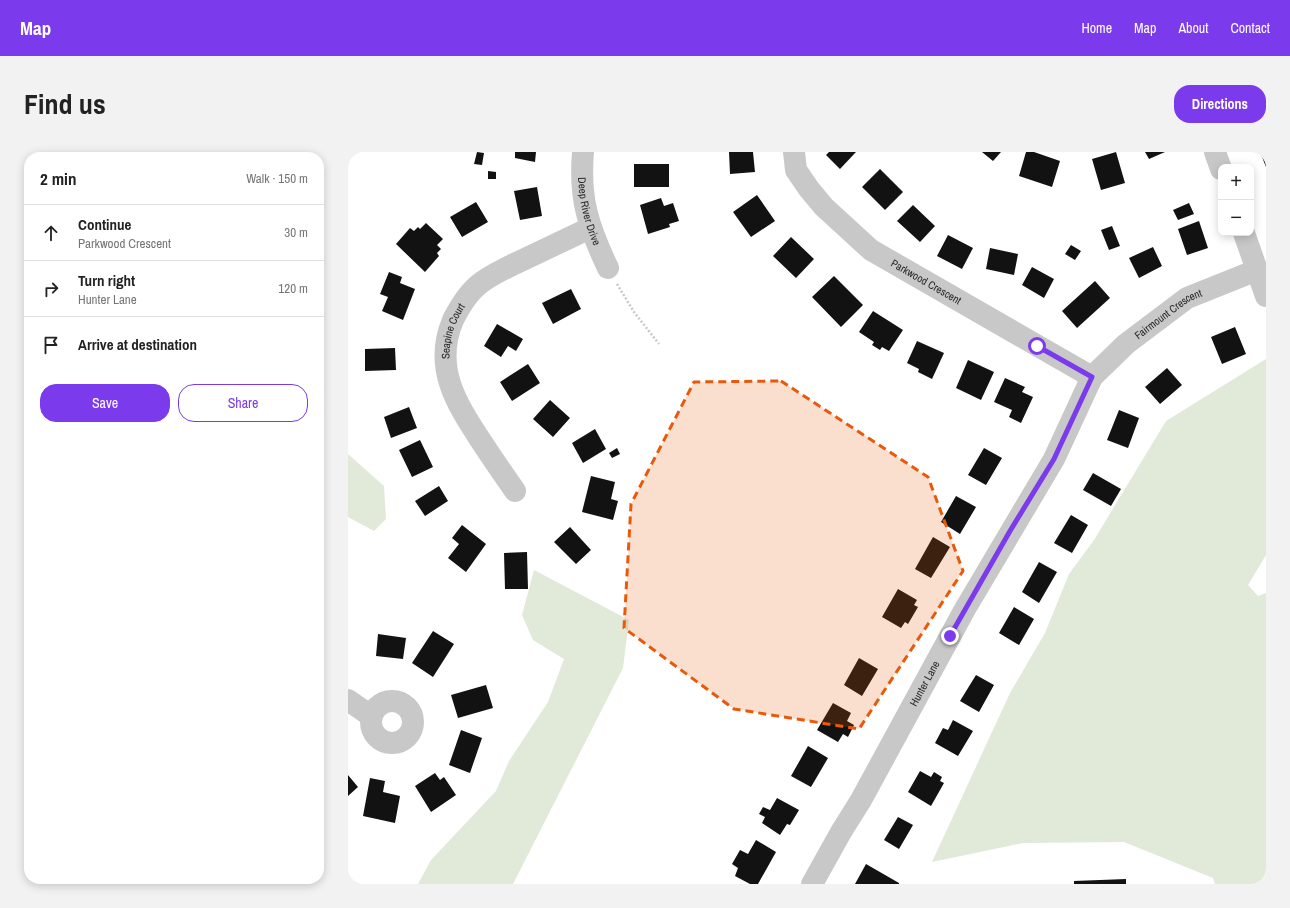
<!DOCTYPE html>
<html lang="en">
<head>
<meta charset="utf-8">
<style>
	:root { --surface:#fff; --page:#f2f2f2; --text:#222; --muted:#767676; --line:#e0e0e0; --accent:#7c3aed }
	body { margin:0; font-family:"Archivo Narrow",sans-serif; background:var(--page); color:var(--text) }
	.controls { position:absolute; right:12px; top:12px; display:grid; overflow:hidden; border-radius:8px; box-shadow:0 2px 10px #0003 }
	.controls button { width:36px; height:36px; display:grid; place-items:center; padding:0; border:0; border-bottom:1px solid var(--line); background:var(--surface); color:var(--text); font:20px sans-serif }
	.stop { position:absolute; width:12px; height:12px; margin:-9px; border:3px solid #7c3aed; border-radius:50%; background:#fff }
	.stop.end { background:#7c3aed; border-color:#fff; box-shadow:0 1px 4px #0008 }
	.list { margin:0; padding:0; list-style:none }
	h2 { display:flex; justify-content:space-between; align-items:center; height:52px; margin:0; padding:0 16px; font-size:17px }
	h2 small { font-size:13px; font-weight:400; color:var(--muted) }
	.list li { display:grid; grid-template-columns:26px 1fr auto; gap:12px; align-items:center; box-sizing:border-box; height:56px; padding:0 16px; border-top:1px solid var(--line) }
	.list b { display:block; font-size:15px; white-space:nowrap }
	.list p { margin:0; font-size:13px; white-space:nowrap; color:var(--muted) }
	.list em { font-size:13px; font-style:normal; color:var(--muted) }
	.actions { display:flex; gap:8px; padding:12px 16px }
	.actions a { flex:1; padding:9px 0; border:1px solid var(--accent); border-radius:16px; text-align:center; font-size:14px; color:var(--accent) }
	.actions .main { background:var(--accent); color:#fff }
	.icon { flex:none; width:22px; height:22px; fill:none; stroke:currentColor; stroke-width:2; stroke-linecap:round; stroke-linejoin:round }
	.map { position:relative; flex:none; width:918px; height:732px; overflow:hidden; border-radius:16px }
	header { display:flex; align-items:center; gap:24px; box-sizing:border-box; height:56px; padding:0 20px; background:var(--accent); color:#fff }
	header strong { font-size:19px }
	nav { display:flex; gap:22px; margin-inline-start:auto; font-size:14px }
	.intro { display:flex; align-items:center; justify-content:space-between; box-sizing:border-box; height:96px; padding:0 24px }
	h1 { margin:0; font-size:28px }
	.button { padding:10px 18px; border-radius:16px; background:var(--accent); color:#fff; font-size:14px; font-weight:700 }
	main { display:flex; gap:24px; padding:0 24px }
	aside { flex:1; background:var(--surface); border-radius:16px; box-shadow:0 2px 10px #0003 }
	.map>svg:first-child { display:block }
	.green { fill:#e1e9d9 }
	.building { fill:#121212 }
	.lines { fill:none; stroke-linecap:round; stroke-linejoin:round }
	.path { stroke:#c8c8c8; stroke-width:2.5; stroke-dasharray:2 2; stroke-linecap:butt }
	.minor { stroke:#c8c8c8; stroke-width:22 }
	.route { stroke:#7c3aed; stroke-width:5 }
	.marked { fill:#e8590c; fill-opacity:0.2; stroke:#e8590c; stroke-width:3; stroke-dasharray:8 5; stroke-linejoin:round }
	.labels { text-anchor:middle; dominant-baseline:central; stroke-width:4; stroke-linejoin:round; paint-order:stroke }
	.street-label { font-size:11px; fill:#2b2b2b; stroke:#fff }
</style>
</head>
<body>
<header>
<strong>Map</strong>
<nav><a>Home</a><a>Map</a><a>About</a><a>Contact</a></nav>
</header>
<div class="intro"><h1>Find us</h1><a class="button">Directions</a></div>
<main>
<aside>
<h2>2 min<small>Walk · 150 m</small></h2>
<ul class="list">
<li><svg class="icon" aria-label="ahead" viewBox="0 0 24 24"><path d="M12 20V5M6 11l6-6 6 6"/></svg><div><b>Continue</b><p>Parkwood Crescent</p></div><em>30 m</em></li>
<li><svg class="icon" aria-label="right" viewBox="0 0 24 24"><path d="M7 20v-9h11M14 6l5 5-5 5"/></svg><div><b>Turn right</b><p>Hunter Lane</p></div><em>120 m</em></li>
<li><svg class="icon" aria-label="arrive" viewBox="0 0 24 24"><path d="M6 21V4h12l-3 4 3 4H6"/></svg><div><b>Arrive at destination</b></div></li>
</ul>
<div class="actions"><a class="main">Save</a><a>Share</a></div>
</aside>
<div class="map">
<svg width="918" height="732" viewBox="0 0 918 732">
	<rect width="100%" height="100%" fill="#fff"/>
	<path class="green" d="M 918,207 L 918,403 L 900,433 L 910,444 L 918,441 L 918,732 L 867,732 L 865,726 L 776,690 L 675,691 L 584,710 L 662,541 L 697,481 L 721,422 L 746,388 L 818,269 Z
		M 0,302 L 36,334 L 38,367 L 26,379 L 0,365 Z
		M 186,418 L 281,468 L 275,516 L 165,732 L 70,732 L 83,708 L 148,639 L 161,609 L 200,550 L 216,507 L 185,488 L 174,463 Z"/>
	<path class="building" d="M 129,0 L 136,1 L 134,13 L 126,12 Z
		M 167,0 L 188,0 L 187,10 L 167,6 Z
		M 381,0 L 405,0 L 407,20 L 382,22 Z
		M 481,0 L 508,0 L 492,17 L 478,3 Z
		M 634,0 L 653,0 L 645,9 Z
		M 678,0 L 686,0 L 712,9 L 704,35 L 671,24 Z
		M 768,0 L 777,31 L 753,38 L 744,7 Z
		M 797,0 L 817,0 L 801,7 Z
		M 912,0 L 918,0 L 918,15 Z
		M 286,12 L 321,12 L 321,35 L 286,35 Z
		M 532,17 L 555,40 L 537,58 L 514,35 Z
		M 140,19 L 148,20 L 148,27 L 140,27 Z
		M 189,35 L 194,64 L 172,68 L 166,39 Z
		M 409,43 L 427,69 L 403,85 L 385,60 Z
		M 313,46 L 316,54 L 325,51 L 331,69 L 321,72 L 322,75 L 300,82 L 292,53 Z
		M 128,50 L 140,70 L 114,85 L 102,65 Z
		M 841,51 L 846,62 L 830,68 L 825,58 Z
		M 565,53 L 587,74 L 572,90 L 549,69 Z
		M 851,69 L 860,96 L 839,103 L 830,77 Z
		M 78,71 L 95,87 L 89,93 L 93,97 L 89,101 L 91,104 L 77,120 L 48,92 L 62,76 L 66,79 L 70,75 L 72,77 Z
		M 764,74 L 772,94 L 761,98 L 753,78 Z
		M 600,83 L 625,96 L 614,117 L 589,104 Z
		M 443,85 L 466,107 L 448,126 L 425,104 Z
		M 723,93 L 733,99 L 727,108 L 717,102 Z
		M 805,95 L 814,114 L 791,126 L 781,106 Z
		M 642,96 L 670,102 L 666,123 L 638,117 Z
		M 684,115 L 706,127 L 696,146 L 674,133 Z
		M 41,120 L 54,125 L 52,131 L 67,137 L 55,168 L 34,159 L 40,145 L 32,142 Z
		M 486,124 L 515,153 L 493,175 L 464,145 Z
		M 747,129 L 762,146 L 729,176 L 714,159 Z
		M 223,137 L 233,157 L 205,172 L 194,151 Z
		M 525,159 L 555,178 L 541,199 L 534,195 L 532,198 L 524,193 L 526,190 L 511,180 Z
		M 149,172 L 175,187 L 168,199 L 160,194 L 153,205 L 136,194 Z
		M 887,175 L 898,202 L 874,212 L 863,185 Z
		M 569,189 L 596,201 L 584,227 L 570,220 L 571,217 L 559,211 Z
		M 47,196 L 48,218 L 17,219 L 17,197 Z
		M 620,208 L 646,220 L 633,248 L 608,236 Z
		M 180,212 L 192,231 L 164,249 L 152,230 Z
		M 819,216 L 834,233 L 812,252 L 797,235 Z
		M 657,226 L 677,235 L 674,240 L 685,245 L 673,271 L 661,265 L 664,258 L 646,250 Z
		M 202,248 L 222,266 L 205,285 L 185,267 Z
		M 61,255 L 69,276 L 43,286 L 36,265 Z
		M 771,258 L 791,266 L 780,296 L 759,288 Z
		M 247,277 L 258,297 L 235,311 L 224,291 Z
		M 72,288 L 85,315 L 64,325 L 51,298 Z
		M 269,296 L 272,302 L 264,306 L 261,301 Z
		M 636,296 L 654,306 L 638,333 L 620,323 Z
		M 745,321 L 773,337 L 763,354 L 735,338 Z
		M 243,324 L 267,330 L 263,347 L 270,349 L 265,368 L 234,360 Z
		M 91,334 L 100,349 L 77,364 L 67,349 Z
		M 608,344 L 628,355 L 612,382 L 593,370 Z
		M 723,363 L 740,373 L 724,401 L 706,391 Z
		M 114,373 L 138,392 L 118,420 L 100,406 L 111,392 L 104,386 Z
		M 222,375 L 243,398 L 228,412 L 206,390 Z
		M 585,385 L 602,395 L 583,426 L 567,417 Z
		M 179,400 L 180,437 L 157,437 L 156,401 Z
		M 691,410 L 709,420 L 691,451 L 674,440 Z
		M 550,437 L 569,448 L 566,453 L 570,455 L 560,472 L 557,470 L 553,476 L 534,465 Z
		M 666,455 L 686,467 L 671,493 L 651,481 Z
		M 85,479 L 106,492 L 85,525 L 64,511 Z
		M 30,482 L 58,486 L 55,507 L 28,504 Z
		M 511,506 L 530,517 L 514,544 L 496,533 Z
		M 628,523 L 646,533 L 631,560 L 612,549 Z
		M 138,533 L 145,556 L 110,566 L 103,543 Z
		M 485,551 L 503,561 L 499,569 L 506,573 L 500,585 L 495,582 L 490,590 L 469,578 Z
		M 605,568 L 625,579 L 610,604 L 587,591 L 595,576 L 600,578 Z
		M 113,578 L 134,586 L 122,621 L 101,613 Z
		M 460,594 L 480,606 L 463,635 L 443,624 Z
		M 572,619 L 583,625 L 586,620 L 594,625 L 592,629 L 596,631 L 583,654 L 560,640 Z
		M 87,621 L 92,628 L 96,625 L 108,643 L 83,660 L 67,634 Z
		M 0,623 L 10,635 L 0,644 Z
		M 22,626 L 37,629 L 35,640 L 52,644 L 47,671 L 15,664 Z
		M 429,646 L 451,658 L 442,673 L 439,672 L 432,683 L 414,671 L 417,665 L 411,662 L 415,655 L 422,658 Z
		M 550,665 L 565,673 L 551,697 L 536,688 Z
		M 408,688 L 428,700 L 410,732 L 402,732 L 387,724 L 390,716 L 384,712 L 392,698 L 400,702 Z
		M 518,712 L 551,731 L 551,732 L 507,732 Z
		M 778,727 L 778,732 L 726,732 L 726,729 Z"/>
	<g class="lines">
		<path class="path" d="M 269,132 L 286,160 L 311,192"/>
		<g class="minor">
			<path id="s1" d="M 235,0 C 231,46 240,74 260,116"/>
			<path id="s2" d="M 446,0 L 448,18 L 461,37 L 476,55 L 523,98 L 744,225"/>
			<path d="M 867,0 L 873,17"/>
			<path d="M 896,81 L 918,144"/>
			<path id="s3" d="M 167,339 C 156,323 144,306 133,289 C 108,251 85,215 105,168 C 112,154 121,139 134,130 C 148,120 164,113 179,106 C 200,96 221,86 242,76"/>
			<path d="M 0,548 L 23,564"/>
			<circle cx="44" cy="570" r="21"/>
			<path id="s4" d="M 464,732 L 493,680 L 513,648 L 617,457 L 706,307 L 744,225 L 778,192 L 839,146 L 909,118"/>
		</g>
	</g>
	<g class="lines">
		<path class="route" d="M 602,484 L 662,379 L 706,307 L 744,225 L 689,194"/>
	</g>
	<path class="marked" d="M 433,229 L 580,325 L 615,419 L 511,577 L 386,557 L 276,476 L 283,352 L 346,230 Z"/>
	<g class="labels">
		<g class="street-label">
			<text stroke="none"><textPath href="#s1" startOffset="60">Deep River Drive</textPath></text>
			<text stroke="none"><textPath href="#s2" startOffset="192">Parkwood Crescent</textPath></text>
			<text stroke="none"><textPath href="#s4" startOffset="679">Fairmount Crescent</textPath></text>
			<text stroke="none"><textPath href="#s3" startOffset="180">Seapine Court</textPath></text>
			<text stroke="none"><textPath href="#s4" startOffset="230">Hunter Lane</textPath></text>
		</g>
	</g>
</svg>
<div class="controls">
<button>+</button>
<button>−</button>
</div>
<div class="stop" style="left:689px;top:194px"></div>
<div class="stop end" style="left:602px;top:484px"></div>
</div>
</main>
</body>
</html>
